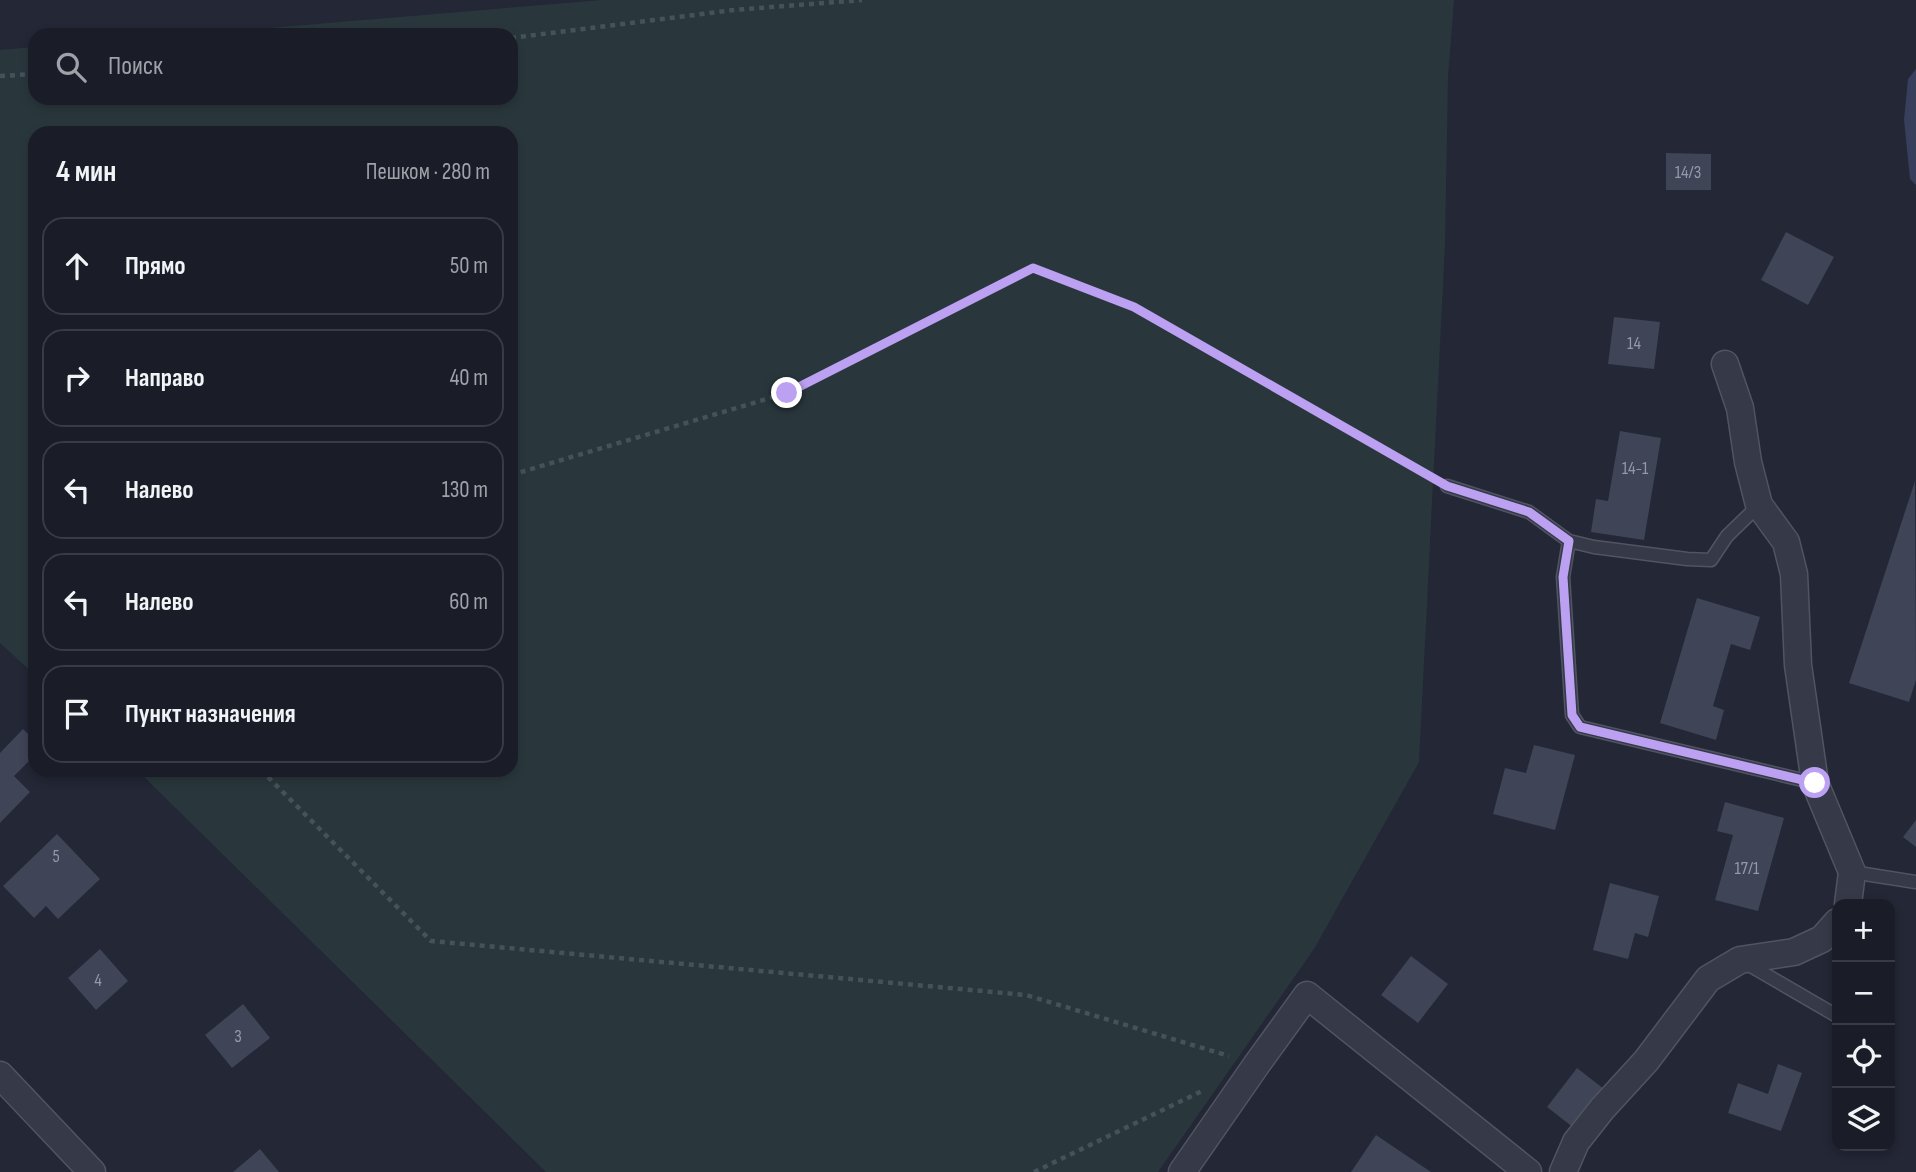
<!DOCTYPE html>
<html lang="ru">
<head>
<meta charset="utf-8">
<style>
	:root { --surface:#1a1d28; --page:#232630; --text:#f1f3f6; --muted:#9fa2a8; --line:#383b45 }
	body { margin:0; font-family:"Sofia Sans Condensed",sans-serif; background:var(--page); color:var(--text) }
	.controls { position:absolute; right:21px; bottom:21px; display:grid; overflow:hidden; border-radius:14px; box-shadow:0 4px 10px #0003 }
	.controls button { width:63px; height:63px; display:grid; place-items:center; padding:0; border:0; border-bottom:2px solid var(--line); background:var(--surface); color:var(--text); font:35px sans-serif }
	.stop { position:absolute; width:21px; height:21px; margin:-16px; border:5px solid #bca0f2; border-radius:50%; background:#fff }
	.stop.end { background:#bca0f2; border-color:#fff; box-shadow:0 2px 7px #0008 }
	.list { margin:0; padding:0; list-style:none }
	h2 { display:flex; justify-content:space-between; align-items:center; height:91px; margin:0; padding:0 28px; font-size:30px }
	h2 small { font-size:23px; font-weight:400; color:var(--muted) }
	.list li { display:grid; grid-template-columns:46px 1fr auto; gap:21px; align-items:center; box-sizing:border-box; height:98px; margin:0 14px 14px; padding:0 14px; border:2px solid var(--line); border-radius:21px }
	.list b { display:block; font-size:26px; white-space:nowrap }
	.list em { font-size:23px; font-style:normal; color:var(--muted) }
	.icon { flex:none; width:38px; height:38px; fill:none; stroke:currentColor; stroke-width:2; stroke-linecap:round; stroke-linejoin:round }
	.map { position:relative; flex:none; width:1916px; height:1172px; overflow:hidden }
	.search { position:absolute; background:var(--surface); box-shadow:0 4px 10px #0003; left:28px; top:28px; width:490px; height:77px; display:flex; align-items:center; gap:18px; box-sizing:border-box; padding:0 24px; border-radius:21px; color:var(--muted); font-size:26px }
	.panel { position:absolute; background:var(--surface); box-shadow:0 4px 10px #0003; left:28px; top:126px; width:490px; height:651px; border-radius:21px }
	.map>svg:first-child { display:block }
	.green { fill:#29373c }
	.water { fill:#383f5c }
	.building { fill:#3f4456 }
	.lines { fill:none; stroke-linecap:round; stroke-linejoin:round }
	.service-casing { stroke:#515462; stroke-width:15 }
	.minor-casing { stroke:#515462; stroke-width:29 }
	.path { stroke:#465259; stroke-width:4.5; stroke-dasharray:5 5; stroke-linecap:butt }
	.service { stroke:#363947; stroke-width:12 }
	.minor { stroke:#363947; stroke-width:26 }
	.route { stroke:#bca0f2; stroke-width:9 }
	.labels { text-anchor:middle; dominant-baseline:central; stroke-width:5; stroke-linejoin:round; paint-order:stroke }
	.number-label { font-size:18px; fill:#9498a8 }
</style>
</head>
<body>
<div class="map">
<svg width="1916" height="1172" viewBox="0 0 1916 1172">
	<rect width="100%" height="100%" fill="#232736"/>
	<path class="green" d="M 602,0 L 1454,0 L 1448,77 L 1445,244 L 1419,762 L 1314,949 L 1158,1172 L 546,1172 L 137,770 L 511,770 L 511,133 L 35,133 L 35,675 L 0,643 L 0,50 L 35,47 L 35,98 L 511,98 L 511,35 L 184,35 Z"/>
	<path class="water" d="M 1916,69 L 1916,185 L 1910,179 L 1904,120 L 1908,79 Z"/>
	<path class="building" d="M 1666,153 L 1711,154 L 1711,190 L 1666,190 Z
		M 1786,232 L 1834,257 L 1808,305 L 1761,280 Z
		M 1614,317 L 1660,322 L 1654,369 L 1608,364 Z
		M 1620,431 L 1661,438 L 1644,540 L 1591,532 L 1596,499 L 1608,501 Z
		M 1915,481 L 1916,680 L 1909,702 L 1849,683 Z
		M 1697,598 L 1760,617 L 1750,650 L 1731,644 L 1713,706 L 1724,710 L 1716,740 L 1660,723 Z
		M 23,729 L 35,741 L 35,755 L 14,776 L 30,792 L 0,823 L 0,753 Z
		M 1534,745 L 1575,755 L 1555,830 L 1493,814 L 1505,768 L 1526,773 Z
		M 1725,802 L 1784,818 L 1758,911 L 1715,900 L 1733,835 L 1717,831 Z
		M 1916,820 L 1916,847 L 1903,837 Z
		M 57,834 L 100,879 L 58,919 L 46,906 L 34,918 L 3,886 Z
		M 1610,883 L 1659,896 L 1648,937 L 1635,933 L 1628,959 L 1593,950 Z
		M 100,949 L 128,981 L 96,1010 L 68,978 Z
		M 1411,956 L 1448,984 L 1418,1023 L 1381,995 Z
		M 243,1004 L 270,1038 L 232,1068 L 205,1035 Z
		M 1778,1064 L 1802,1073 L 1781,1131 L 1728,1113 L 1738,1083 L 1768,1094 Z
		M 1577,1068 L 1604,1089 L 1574,1128 L 1547,1107 Z
		M 1376,1135 L 1431,1172 L 1351,1172 Z
		M 260,1149 L 279,1172 L 233,1172 Z"/>
	<g class="lines">
		<defs>
			<path id="service" d="M 1447,486 L 1529,512 L 1569,541 L 1594,547 L 1687,559 L 1711,560 L 1727,536 L 1759,505
				M 1569,541 L 1563,577 L 1572,715 L 1580,727 L 1815,783
				M 1852,872 L 1916,882
				M 1744,962 L 1837,1016"/>
			<path id="minor" d="M 1725,364 L 1740,408 L 1748,462 L 1759,505 L 1786,542 L 1794,574 L 1798,665 L 1815,783 L 1852,872 L 1848,904
				M 0,1075 L 92,1172
				M 1182,1172 L 1257,1064 L 1307,995 L 1528,1172
				M 1563,1172 L 1576,1142 L 1602,1109 L 1646,1061 L 1708,979 L 1740,960 L 1794,952 L 1822,939 L 1837,922"/>
		</defs>
		<use href="#service" class="service-casing"/>
		<use href="#minor" class="minor-casing"/>
		<path class="path" d="M 511,38 L 734,10 L 862,0
			M 0,76 L 35,74
			M 511,475 L 787,393 L 1033,268 L 1134,307 L 1431,477
			M 261,770 L 431,941 L 1026,995 L 1229,1056
			M 1034,1172 L 1202,1091"/>
		<use href="#service" class="service"/>
		<use href="#minor" class="minor"/>
	</g>
	<g class="lines">
		<path class="route" d="M 787,393 L 1033,268 L 1134,307 L 1447,486 L 1529,512 L 1569,541 L 1563,577 L 1572,715 L 1580,727 L 1815,783"/>
	</g>
	<g class="labels">
		<g class="number-label">
			<text x="1688" y="172">14/3</text>
			<text x="1634" y="343">14</text>
			<text x="1635" y="468">14-1</text>
			<text x="56" y="856">5</text>
			<text x="1747" y="868">17/1</text>
			<text x="98" y="980">4</text>
			<text x="238" y="1036">3</text>
		</g>
	</g>
</svg>
<div class="controls">
<button>+</button>
<button>−</button>
<button><svg class="icon" aria-label="locate" viewBox="0 0 24 24"><circle cx="12" cy="12" r="6"/><path d="M12 2v4M12 18v4M2 12h4M18 12h4"/></svg></button>
<button><svg class="icon" aria-label="layers" viewBox="0 0 24 24"><path d="M12 4l9 5-9 5-9-5zM3 14l9 5 9-5"/></svg></button>
</div>
<div class="stop" style="left:1815px;top:783px"></div>
<div class="stop end" style="left:787px;top:393px"></div>
<div class="search"><svg class="icon" aria-label="search" viewBox="0 0 24 24"><circle cx="10" cy="10" r="6"/><path d="M15 15l6 6"/></svg>Поиск</div>
<section class="panel">
<h2>4 мин<small>Пешком · 280 m</small></h2>
<ul class="list">
<li><svg class="icon" aria-label="ahead" viewBox="0 0 24 24"><path d="M12 20V5M6 11l6-6 6 6"/></svg><div><b>Прямо</b></div><em>50 m</em></li>
<li><svg class="icon" aria-label="right" viewBox="0 0 24 24"><path d="M7 20v-9h11M14 6l5 5-5 5"/></svg><div><b>Направо</b></div><em>40 m</em></li>
<li><svg class="icon" aria-label="left" viewBox="0 0 24 24"><path d="M17 20v-9H6M10 6l-5 5 5 5"/></svg><div><b>Налево</b></div><em>130 m</em></li>
<li><svg class="icon" aria-label="left" viewBox="0 0 24 24"><path d="M17 20v-9H6M10 6l-5 5 5 5"/></svg><div><b>Налево</b></div><em>60 m</em></li>
<li><svg class="icon" aria-label="arrive" viewBox="0 0 24 24"><path d="M6 21V4h12l-3 4 3 4H6"/></svg><div><b>Пункт назначения</b></div></li>
</ul>
</section>
</div>
</body>
</html>
